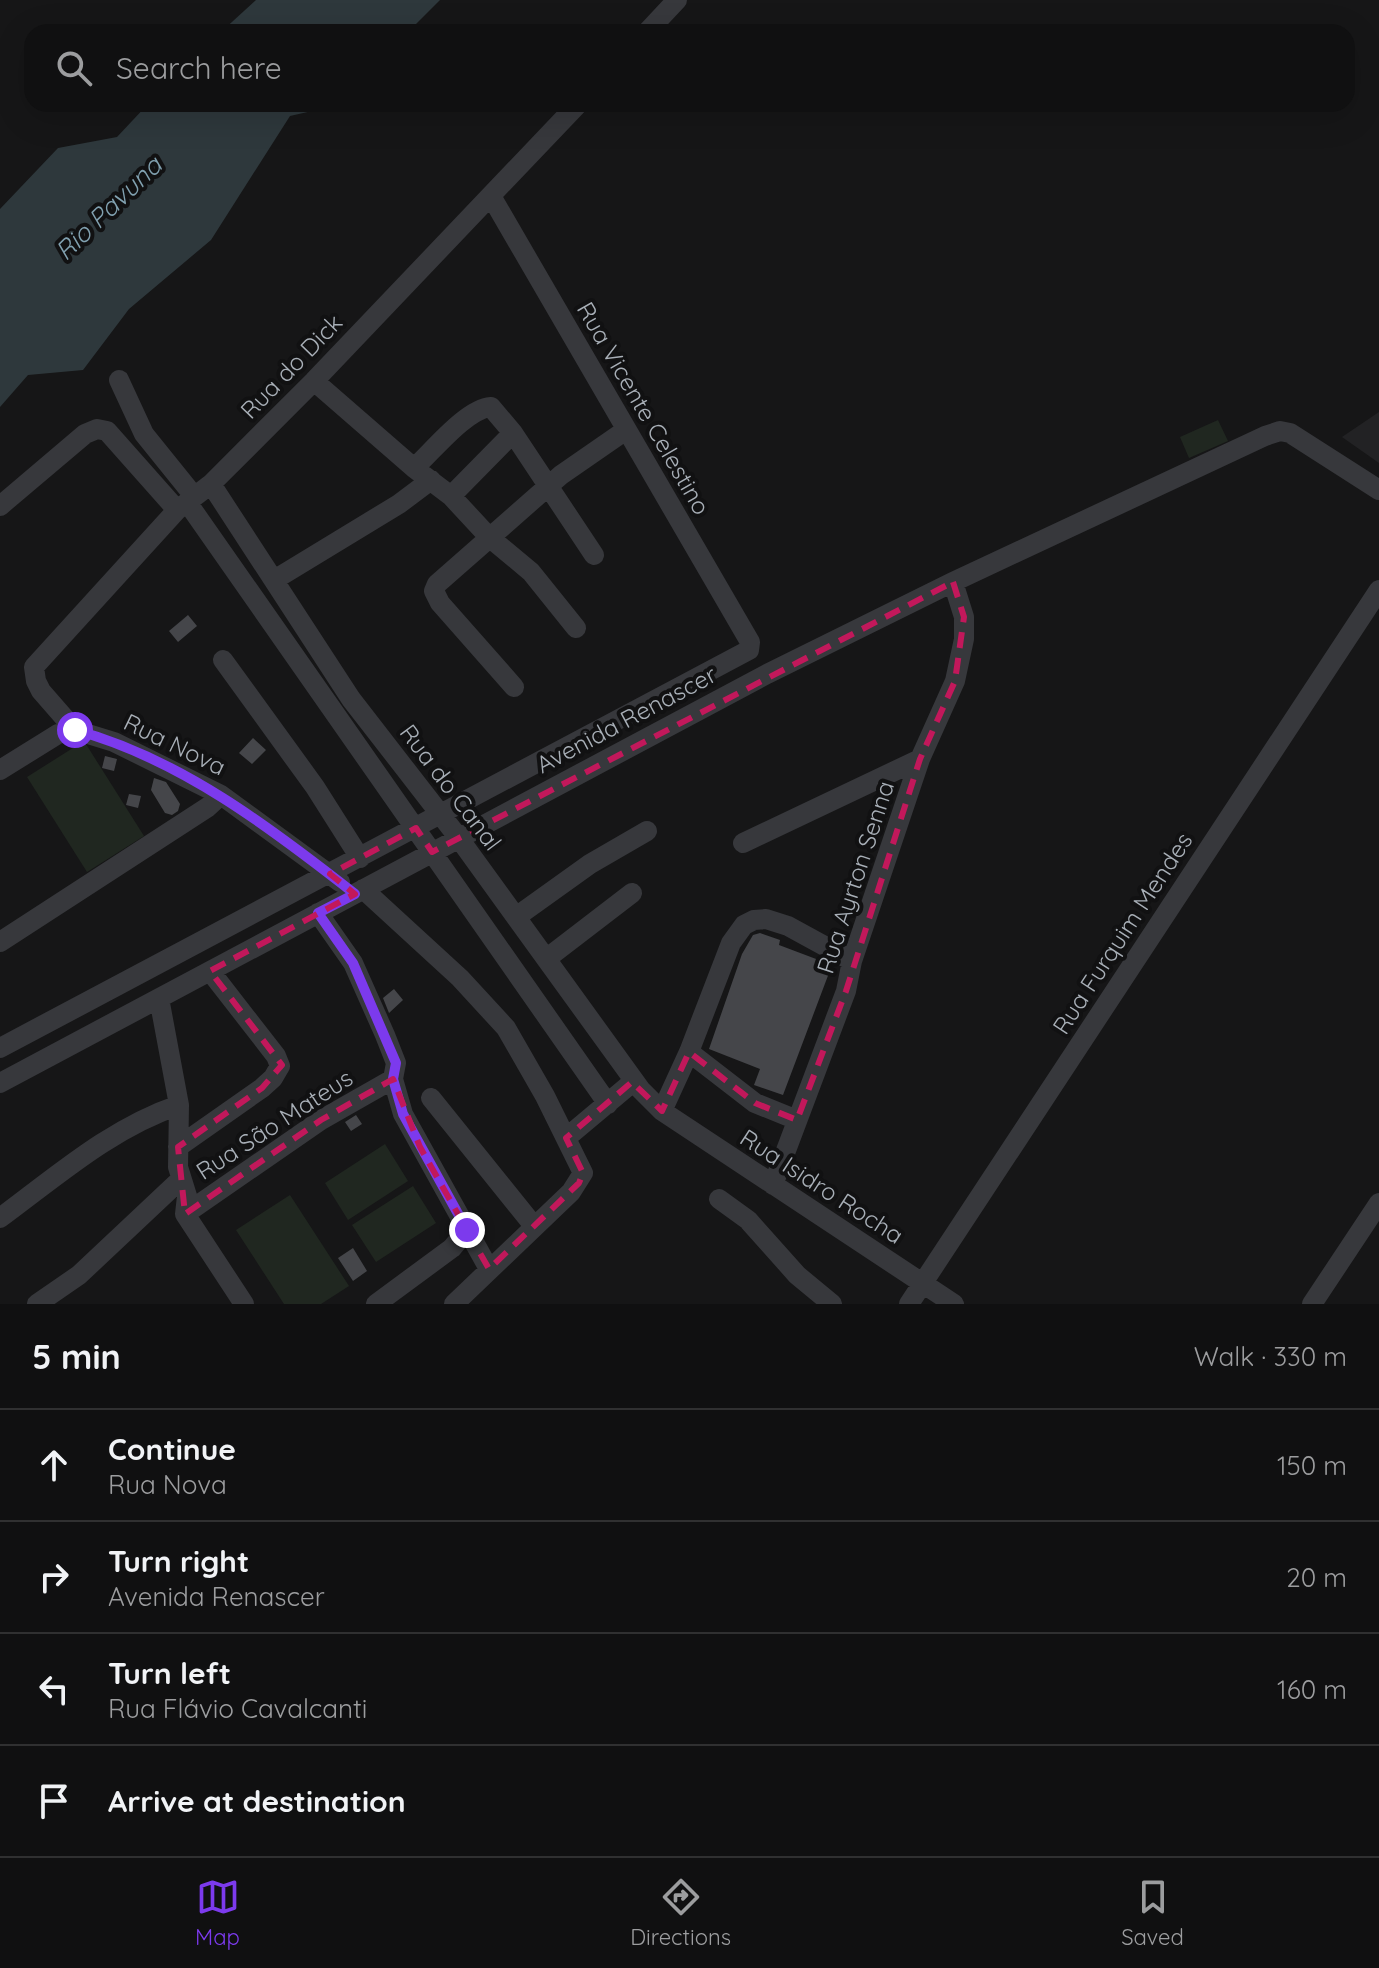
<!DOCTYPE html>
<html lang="en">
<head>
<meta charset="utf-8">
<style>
	:root { --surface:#101011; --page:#1e1e1f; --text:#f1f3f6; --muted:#9c9d9f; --line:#303031; --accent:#7c3aed }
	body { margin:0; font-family:Quicksand,sans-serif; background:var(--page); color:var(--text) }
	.stop { position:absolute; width:24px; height:24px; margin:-18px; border:6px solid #7c3aed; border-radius:50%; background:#fff }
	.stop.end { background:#7c3aed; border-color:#fff; box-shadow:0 2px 8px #0008 }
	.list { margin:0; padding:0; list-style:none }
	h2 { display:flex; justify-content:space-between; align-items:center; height:104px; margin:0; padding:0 32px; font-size:34px }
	h2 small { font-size:26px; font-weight:400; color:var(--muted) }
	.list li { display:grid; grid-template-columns:52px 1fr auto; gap:24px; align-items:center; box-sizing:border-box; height:112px; padding:0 32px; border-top:2px solid var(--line) }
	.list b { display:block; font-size:30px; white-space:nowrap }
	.list p { margin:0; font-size:26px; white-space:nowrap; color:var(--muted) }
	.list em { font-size:26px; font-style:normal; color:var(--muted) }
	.icon { flex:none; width:44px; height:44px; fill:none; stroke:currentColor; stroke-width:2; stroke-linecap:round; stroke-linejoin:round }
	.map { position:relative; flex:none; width:1379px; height:1304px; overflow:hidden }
	.search { position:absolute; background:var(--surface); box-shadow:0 8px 32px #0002; left:24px; right:24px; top:24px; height:88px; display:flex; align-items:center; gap:20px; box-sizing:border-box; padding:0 28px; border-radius:24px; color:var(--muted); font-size:30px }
	.sheet { height:552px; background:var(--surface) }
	nav { display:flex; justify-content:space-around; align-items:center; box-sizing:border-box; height:112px; border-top:2px solid var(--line); background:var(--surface); font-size:22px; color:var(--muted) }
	nav a { display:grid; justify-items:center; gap:4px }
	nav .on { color:var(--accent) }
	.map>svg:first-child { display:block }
	.built { fill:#222224 }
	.green { fill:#202720 }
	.water { fill:#2e383c }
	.building { fill:#45464a }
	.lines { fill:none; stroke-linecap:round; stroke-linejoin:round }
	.minor { stroke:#37383c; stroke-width:20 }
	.route { stroke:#7c3aed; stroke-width:10 }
	.marked { fill:none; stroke:#c2185b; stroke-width:6; stroke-dasharray:16 10; stroke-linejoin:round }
	.labels { text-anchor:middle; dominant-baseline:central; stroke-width:8; stroke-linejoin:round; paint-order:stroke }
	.street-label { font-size:24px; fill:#a8afb7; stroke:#111112 }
	.water-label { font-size:26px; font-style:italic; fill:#81a1b0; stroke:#111112 }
</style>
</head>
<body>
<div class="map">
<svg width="1379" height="1304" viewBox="0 0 1379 1304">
	<rect width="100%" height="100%" fill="#161617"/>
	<path class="built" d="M 1379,412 L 1379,463 L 1342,437 Z"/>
	<path class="green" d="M 1218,420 L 1228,441 L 1189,458 L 1180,437 Z
		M 84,741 L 144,836 L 87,872 L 27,777 Z
		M 385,1144 L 408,1181 L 348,1220 L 325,1183 Z
		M 413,1186 L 436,1223 L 376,1262 L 352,1225 Z
		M 290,1195 L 349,1286 L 321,1304 L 284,1304 L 236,1230 Z"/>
	<path class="water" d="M 256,0 L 440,0 L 408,32 L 221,32 Z
		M 148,104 L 343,104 L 290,116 L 211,240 L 129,309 L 83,370 L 28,375 L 0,407 L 0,209 L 58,148 L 117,137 Z"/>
	<path class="building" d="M 188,615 L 197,626 L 178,642 L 169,631 Z
		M 253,738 L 266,750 L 252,764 L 239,753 Z
		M 105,756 L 117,759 L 114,771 L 102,768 Z
		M 154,778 L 166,782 L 180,804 L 178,811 L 172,815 L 165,813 L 151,790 Z
		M 129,794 L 141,796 L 138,808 L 126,805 Z
		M 760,933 L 780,940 L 779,945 L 832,965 L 783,1095 L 754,1085 L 760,1069 L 709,1049 L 742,954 L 753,935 Z
		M 394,989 L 403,1000 L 389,1013 L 383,998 Z
		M 356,1115 L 362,1124 L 351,1131 L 345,1122 Z
		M 353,1248 L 367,1271 L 353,1281 L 338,1258 Z"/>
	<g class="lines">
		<path class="minor" d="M 647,32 L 677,0
			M 119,380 L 144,434 L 194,496
			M 314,381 L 414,468 L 451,496 L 489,537 L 531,572 L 576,628
			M 414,468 C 433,451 466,409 491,407 L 513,433 L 594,555
			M 211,484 L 351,699 L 458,837 L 641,1090 L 662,1111 L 954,1304
			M 451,496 L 513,433
			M 187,502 L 608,1104
			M 0,506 L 85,434 L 97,429 L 107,431 L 177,510
			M 274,580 L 399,504 L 431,480
			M 223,660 L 315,787 L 360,858
			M 514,687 L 440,603 L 434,591 L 437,584 L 561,475 L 626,430
			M 0,770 L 58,734 L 75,730
			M 743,843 L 920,759
			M 340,882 L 221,795 L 114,742 L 75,730 L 41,691 L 36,681 L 34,667 L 177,510 L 211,484 L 314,381 L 578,104
			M 363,889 L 460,978 L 506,1028 L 545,1096 L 583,1173 L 571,1192 L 454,1304
			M 318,913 L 353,963 L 385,1035 L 396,1063 L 393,1079 L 403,1114 L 489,1269
			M 516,917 L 590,864 L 647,831
			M 0,942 L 208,807 L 221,795
			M 546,959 L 632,893
			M 159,998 L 179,1105 L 178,1167 L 187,1196 L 185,1214 L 244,1304
			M 0,1048 L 749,650 L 750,642 L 491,196
			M 689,1052 L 755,1103 L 797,1120
			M 0,1083 L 767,674 L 953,582 L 1265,436 L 1280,431 L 1290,433 L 1379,490
			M 431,1098 L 534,1226
			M 662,1111 L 689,1052 L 731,943 L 744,925 L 754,920 L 766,919 L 788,926 L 852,961
			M 566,1138 L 634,1081
			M 178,1147 L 262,1088 L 273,1078 L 280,1066 L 276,1056 L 210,971
			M 773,1185 L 846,991 L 852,961 L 920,759 L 955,681 L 964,639 L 964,617 L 953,582
			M 719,1199 L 748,1220 L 797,1275 L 832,1304
			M 185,1214 L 321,1120 L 393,1079
			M 0,1218 C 57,1176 111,1128 179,1105
			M 37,1304 L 79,1275 L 180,1180
			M 376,1304 L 452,1248 L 467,1230
			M 909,1304 L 1379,590
			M 1312,1304 L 1379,1203"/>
	</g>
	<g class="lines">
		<path class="route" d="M 75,730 C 179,758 271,828 355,894 L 318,913 L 353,963 L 396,1063 L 393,1079 L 403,1114 L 467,1230"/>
	</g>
	<path class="marked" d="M 953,582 L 964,617 L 955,681 L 920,759 L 846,991 L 797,1120 L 755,1103 L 689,1052 L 662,1111 L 632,1082 L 566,1138 L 583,1173 L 579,1183 L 489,1269 L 420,1147 L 393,1079 L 321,1120 L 185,1214 L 178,1147 L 262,1088 L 282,1065 L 210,971 L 355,894 L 330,874 L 416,828 L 432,852 Z"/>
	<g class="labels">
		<g class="street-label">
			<text transform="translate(291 366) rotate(-46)">Rua do Dick</text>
			<text transform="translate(644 408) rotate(60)">Rua Vicente Celestino</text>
			<text transform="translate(626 719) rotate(-28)">Avenida Renascer</text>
			<text transform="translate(175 744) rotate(26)">Rua Nova</text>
			<text transform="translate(451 787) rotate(53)">Rua do Canal</text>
			<text transform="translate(855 877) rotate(-72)">Rua Ayrton Senna</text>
			<text transform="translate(1122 933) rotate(-57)">Rua Furquim Mendes</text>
			<text transform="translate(274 1124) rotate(-33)">Rua São Mateus</text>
			<text transform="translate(822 1186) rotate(33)">Rua Isidro Rocha</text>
		</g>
		<g class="water-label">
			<text transform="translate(108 208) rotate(-44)">Rio Pavuna</text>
		</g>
	</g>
</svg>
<div class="stop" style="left:75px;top:730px"></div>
<div class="stop end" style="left:467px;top:1230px"></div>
<div class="search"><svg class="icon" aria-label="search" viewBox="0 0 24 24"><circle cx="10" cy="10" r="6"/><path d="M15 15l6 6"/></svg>Search here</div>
</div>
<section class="sheet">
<h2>5 min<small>Walk · 330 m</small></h2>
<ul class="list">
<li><svg class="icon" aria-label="ahead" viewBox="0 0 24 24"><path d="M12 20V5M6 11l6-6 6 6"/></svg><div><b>Continue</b><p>Rua Nova</p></div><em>150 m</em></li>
<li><svg class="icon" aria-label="right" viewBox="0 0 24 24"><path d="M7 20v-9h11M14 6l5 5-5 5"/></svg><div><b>Turn right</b><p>Avenida Renascer</p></div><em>20 m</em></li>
<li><svg class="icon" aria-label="left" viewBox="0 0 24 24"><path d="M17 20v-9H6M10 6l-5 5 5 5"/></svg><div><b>Turn left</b><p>Rua Flávio Cavalcanti</p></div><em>160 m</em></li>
<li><svg class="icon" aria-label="arrive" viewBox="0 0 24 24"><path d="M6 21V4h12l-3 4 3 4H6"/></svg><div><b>Arrive at destination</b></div></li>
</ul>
</section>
<nav>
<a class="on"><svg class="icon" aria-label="map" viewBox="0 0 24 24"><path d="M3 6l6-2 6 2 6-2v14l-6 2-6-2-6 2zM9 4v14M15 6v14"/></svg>Map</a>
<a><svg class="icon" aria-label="directions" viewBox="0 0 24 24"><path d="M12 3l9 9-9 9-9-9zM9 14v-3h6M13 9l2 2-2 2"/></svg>Directions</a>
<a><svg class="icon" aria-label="saved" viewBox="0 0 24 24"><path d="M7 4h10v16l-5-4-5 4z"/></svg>Saved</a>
</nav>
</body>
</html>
